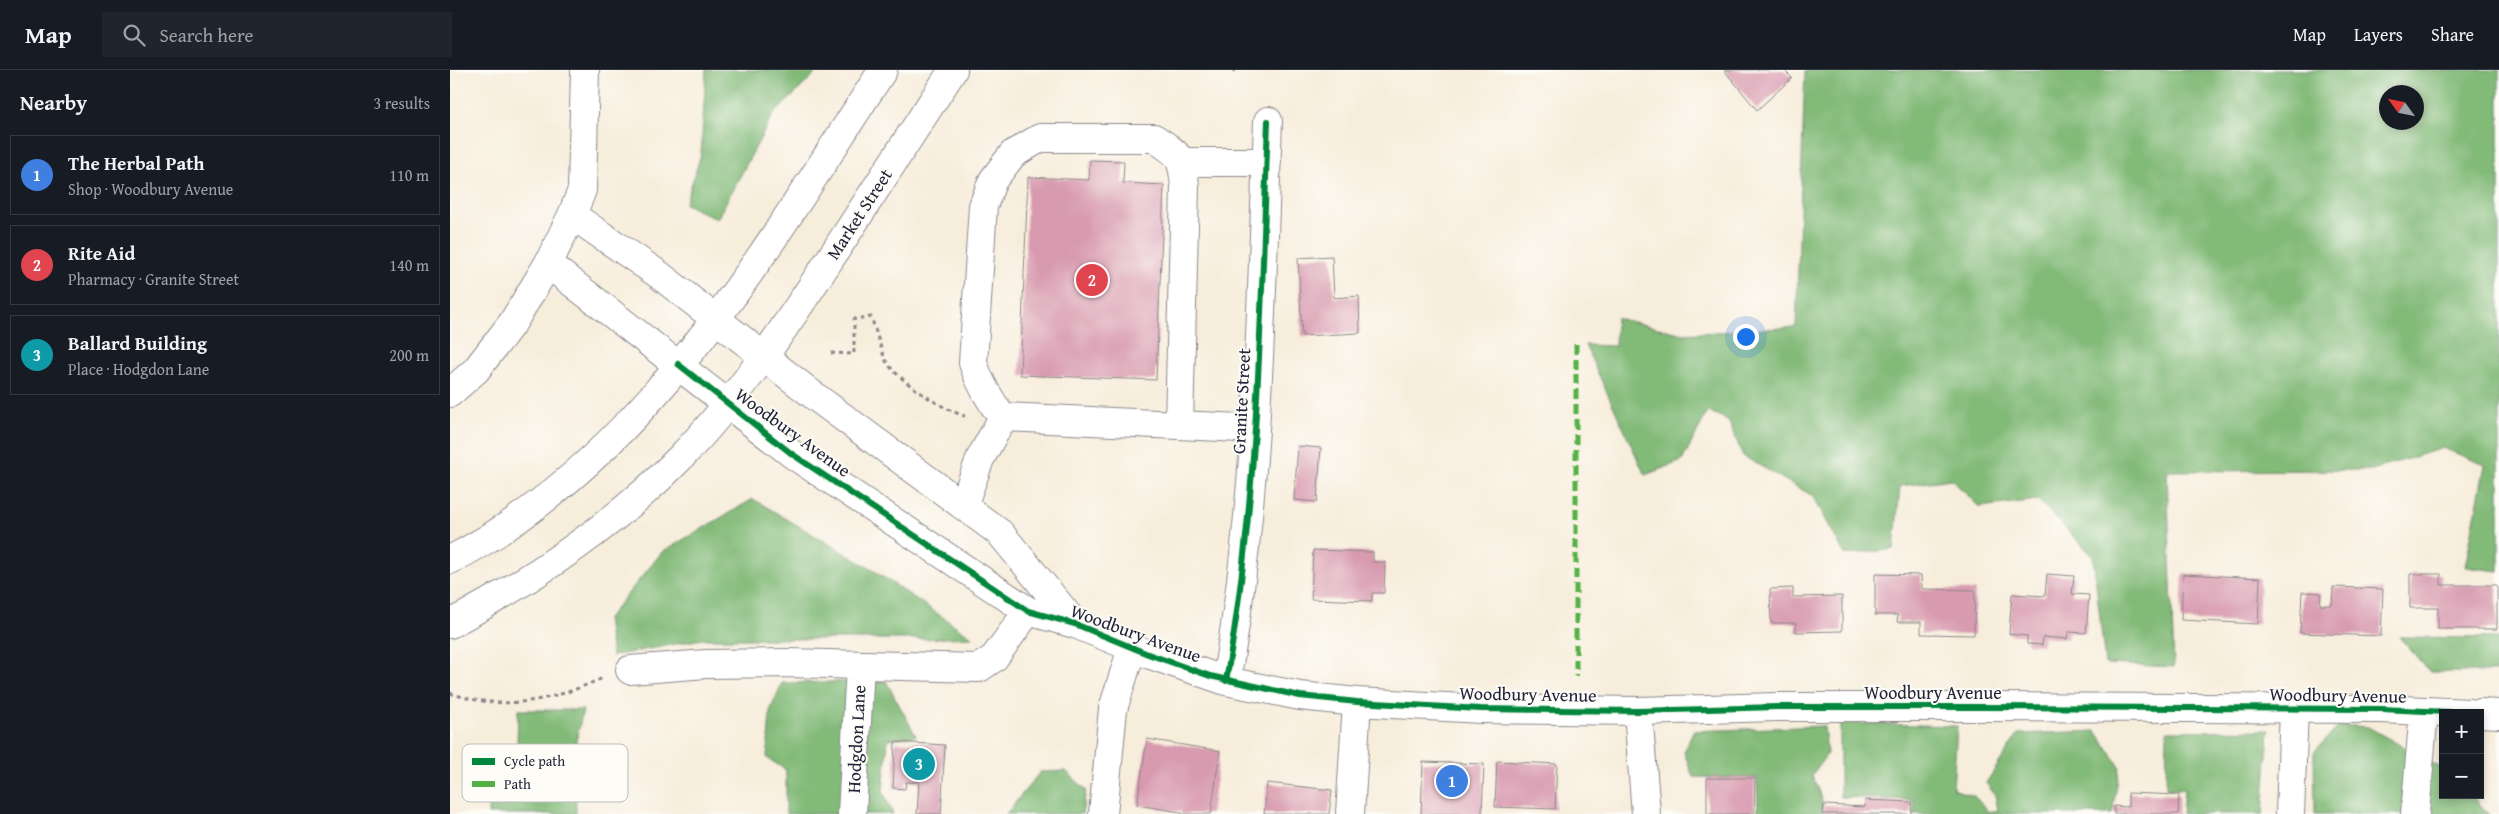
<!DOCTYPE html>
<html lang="en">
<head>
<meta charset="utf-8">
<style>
	:root { --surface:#171b24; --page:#20242c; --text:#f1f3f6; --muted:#9ea1a6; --line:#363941; --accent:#2563eb }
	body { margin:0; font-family:"Gentium Book Plus",serif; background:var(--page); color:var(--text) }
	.controls { position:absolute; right:15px; bottom:15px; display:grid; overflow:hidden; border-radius:0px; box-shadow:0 2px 8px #0003 }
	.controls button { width:45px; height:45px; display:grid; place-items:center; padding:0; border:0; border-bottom:1px solid var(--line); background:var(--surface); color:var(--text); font:25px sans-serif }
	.compass { position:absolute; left:1929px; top:15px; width:45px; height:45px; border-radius:50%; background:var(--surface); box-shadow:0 2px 8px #0003; rotate:303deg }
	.you { position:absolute; left:1295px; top:266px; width:18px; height:18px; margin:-12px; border:4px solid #fff; border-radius:50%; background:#1a73e8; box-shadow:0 0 0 8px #1a73e833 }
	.badge { display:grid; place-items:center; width:32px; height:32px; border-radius:50%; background:var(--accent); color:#fff; font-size:16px; font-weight:700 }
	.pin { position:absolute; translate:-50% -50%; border:2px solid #fff; box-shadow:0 1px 5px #0006 }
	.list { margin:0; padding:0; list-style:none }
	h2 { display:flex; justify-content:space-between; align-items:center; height:65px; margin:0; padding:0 20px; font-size:21px }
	h2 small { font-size:16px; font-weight:400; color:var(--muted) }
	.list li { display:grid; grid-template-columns:32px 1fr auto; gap:15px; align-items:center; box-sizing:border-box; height:80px; margin:0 10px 10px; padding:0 10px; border:1px solid var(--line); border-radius:0px }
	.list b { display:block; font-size:19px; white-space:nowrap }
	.list p { margin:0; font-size:16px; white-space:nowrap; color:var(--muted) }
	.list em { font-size:16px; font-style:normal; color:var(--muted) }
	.icon { flex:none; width:28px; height:28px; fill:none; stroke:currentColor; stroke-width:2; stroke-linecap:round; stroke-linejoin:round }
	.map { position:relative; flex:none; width:2049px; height:744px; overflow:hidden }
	header { display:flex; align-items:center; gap:30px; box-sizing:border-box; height:70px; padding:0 25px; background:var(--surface); border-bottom:1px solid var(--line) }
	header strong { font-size:24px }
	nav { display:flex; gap:28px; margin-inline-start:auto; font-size:18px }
	.search { width:350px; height:45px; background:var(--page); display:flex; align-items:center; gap:12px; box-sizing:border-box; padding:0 18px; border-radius:0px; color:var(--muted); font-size:19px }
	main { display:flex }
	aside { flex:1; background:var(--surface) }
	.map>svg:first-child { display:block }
	.forest { fill:#82ba78; stroke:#526e5a; fill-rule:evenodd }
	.building { fill:#d89aaf }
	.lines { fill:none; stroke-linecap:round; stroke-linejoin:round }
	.minor-casing { stroke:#8c888b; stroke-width:30 }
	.major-casing { stroke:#8c888b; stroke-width:30 }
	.path { stroke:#8c888b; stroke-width:3; stroke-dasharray:4 4; stroke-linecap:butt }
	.minor { stroke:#fff; stroke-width:28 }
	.major { stroke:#fff; stroke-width:28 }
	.quiet { stroke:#55b146; stroke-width:5; stroke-dasharray:10 5; stroke-linecap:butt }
	.cycleway-casing { stroke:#fdfcf7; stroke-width:9 }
	.cycleway { stroke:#00873e; stroke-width:6 }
	.labels { text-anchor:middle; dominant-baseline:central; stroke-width:4; stroke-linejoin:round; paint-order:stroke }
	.street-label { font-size:18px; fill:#22223b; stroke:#fdfcf7 }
	.key { fill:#fdfcf7; stroke:#bbbbbf; stroke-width:1 }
	.key-label { font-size:14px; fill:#22223b }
</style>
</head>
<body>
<header>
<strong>Map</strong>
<div class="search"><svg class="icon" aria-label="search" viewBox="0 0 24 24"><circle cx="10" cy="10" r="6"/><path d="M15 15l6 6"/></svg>Search here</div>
<nav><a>Map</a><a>Layers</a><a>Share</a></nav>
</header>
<main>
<aside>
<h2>Nearby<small>3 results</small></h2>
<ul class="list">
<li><span class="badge" style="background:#3f7fe0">1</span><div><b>The Herbal Path</b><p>Shop · Woodbury Avenue</p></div><em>110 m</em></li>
<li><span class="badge" style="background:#e0444e">2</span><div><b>Rite Aid</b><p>Pharmacy · Granite Street</p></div><em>140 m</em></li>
<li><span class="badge" style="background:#0f9aa8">3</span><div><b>Ballard Building</b><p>Place · Hodgdon Lane</p></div><em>200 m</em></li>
</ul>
</aside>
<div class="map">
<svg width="2049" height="744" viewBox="0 0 2049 744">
	<rect width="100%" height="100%" fill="#fdfcf7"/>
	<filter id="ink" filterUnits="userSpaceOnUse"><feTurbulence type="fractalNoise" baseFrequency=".02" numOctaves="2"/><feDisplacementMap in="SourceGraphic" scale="10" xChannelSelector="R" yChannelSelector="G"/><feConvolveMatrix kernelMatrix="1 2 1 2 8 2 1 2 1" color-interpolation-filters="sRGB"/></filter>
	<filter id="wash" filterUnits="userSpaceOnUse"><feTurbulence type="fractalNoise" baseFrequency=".0096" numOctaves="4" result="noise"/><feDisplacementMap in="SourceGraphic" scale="20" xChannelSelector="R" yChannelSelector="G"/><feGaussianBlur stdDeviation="1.12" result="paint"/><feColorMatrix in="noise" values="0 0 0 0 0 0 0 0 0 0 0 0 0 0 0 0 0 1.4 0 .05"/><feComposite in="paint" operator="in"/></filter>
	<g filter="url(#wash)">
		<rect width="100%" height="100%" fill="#f7eddb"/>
		<path class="forest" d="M 256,0 L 369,0 L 323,45 L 267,149 L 235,134 L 251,85 Z
			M 1355,0 L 2049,0 L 2049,501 L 2015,497 L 2035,395 L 1993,378 L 1922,400 L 1717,401 L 1724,597 L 1655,594 L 1643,486 L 1588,430 L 1529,437 L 1501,409 L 1450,416 L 1444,479 L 1395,485 L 1363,426 L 1293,386 L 1278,350 L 1258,341 L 1232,391 L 1195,405 L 1135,275 L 1165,276 L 1166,248 L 1234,264 L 1346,257 ZM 1936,22 L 1966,22 L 1966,52 L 1936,52 Z
			M 303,429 L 423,500 L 522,567 L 472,569 L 252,569 L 162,586 L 157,549 L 212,482 Z
			M 1949,567 L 2049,568 L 2049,602 L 1980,602 Z
			M 436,611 L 466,666 L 438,669 L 433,722 L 443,744 L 336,744 L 336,700 L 317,688 L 320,641 L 332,613 Z
			M 68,640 L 133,640 L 125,676 L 126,744 L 38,744 L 38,738 L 66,715 Z
			M 1390,653 L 1507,656 L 1503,719 L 1524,726 L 1539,742 L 1548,740 L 1545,725 L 1536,713 L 1568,664 L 1646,661 L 1670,697 L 1662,744 L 1464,744 L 1464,730 L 1390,727 Z
			M 1890,655 L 1918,657 L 1993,699 L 1993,725 L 2021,725 L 2039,744 L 1865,744 L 1864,682 Z
			M 1374,656 L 1377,684 L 1362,705 L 1372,730 L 1372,744 L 1308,744 L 1307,708 L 1243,707 L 1234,682 L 1243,661 Z
			M 1819,660 L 1813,744 L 1732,744 L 1734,719 L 1716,719 L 1717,661 Z
			M 616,701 L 636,720 L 632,744 L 556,744 L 590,702 Z"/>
		<g id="blocks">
			<path class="building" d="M 1274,0 L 1334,0 L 1342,8 L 1307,40 Z
				M 640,90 L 674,91 L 673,113 L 714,115 L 706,310 L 570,305 L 578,107 L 639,110 Z
				M 882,186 L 884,228 L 909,226 L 910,263 L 852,266 L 848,188 Z
				M 848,376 L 871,378 L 867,432 L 844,430 Z
				M 863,480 L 923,482 L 923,492 L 935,492 L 934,523 L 922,523 L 922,531 L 861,529 Z
				M 1425,504 L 1471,505 L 1472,519 L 1525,520 L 1524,565 L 1471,564 L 1471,552 L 1447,552 L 1448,545 L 1425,545 Z
				M 1597,504 L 1624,506 L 1622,524 L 1639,525 L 1636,563 L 1618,562 L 1617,569 L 1593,567 L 1592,575 L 1577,574 L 1577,566 L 1559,564 L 1562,524 L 1595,526 Z
				M 1733,504 L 1810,508 L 1808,554 L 1731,550 Z
				M 1960,504 L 1991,504 L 1991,515 L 2047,515 L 2047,559 L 1988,559 L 1988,538 L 1960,538 Z
				M 1883,517 L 1933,519 L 1931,566 L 1850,563 L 1852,522 L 1871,523 L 1870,535 L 1882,535 Z
				M 1343,518 L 1343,527 L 1392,526 L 1392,561 L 1346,562 L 1346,553 L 1321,553 L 1320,519 Z
				M 697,669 L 770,681 L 761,744 L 731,744 L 731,742 L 687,735 Z
				M 445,672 L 495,675 L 491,744 L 467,744 L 469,712 L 456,712 L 455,719 L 443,718 Z
				M 1047,691 L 1107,694 L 1105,739 L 1045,737 Z
				M 973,692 L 1034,694 L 1032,744 L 971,744 Z
				M 1257,708 L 1305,708 L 1304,744 L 1257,744 Z
				M 817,713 L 882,720 L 879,744 L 814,744 Z
				M 1678,723 L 1729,725 L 1728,744 L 1664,744 L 1664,736 L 1678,737 Z
				M 1415,730 L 1462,732 L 1461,744 L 1373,744 L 1374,735 L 1415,737 Z"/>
		</g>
	</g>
	<g filter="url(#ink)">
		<use href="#blocks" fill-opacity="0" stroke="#8c888b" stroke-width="1"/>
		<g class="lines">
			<defs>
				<path id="minor" d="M 733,92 L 817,92
					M 122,145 L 208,204 L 367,328 L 550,463 L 625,554
					M 98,194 L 342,384 L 578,541 L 625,554 L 698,584 L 776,611 L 850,626 L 907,632 L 1031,639 L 1188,641 L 1327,637 L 1530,637 L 1931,639 L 2020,643
					M 0,323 L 26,300 L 63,252 L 98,194 L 122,145 L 132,120 L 135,0
					M 729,355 L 735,116 C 732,86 730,85 704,68 L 590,68 L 563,84 L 543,110 L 533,136 L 523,293 C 530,314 539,330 553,347 L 771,357 L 805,359
					M 513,436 L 530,389 L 553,347
					M 180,600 L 256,594 L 338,593 L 529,598 L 544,588 L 578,541
					M 776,611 C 809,426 811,237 818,51
					M 1188,641 L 1196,744
					M 2030,643 L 2049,644
					M 402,744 L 410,595
					M 653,744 L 663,639 L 682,578
					M 900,744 L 907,632
					M 1840,744 L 1844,639
					M 1965,744 L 1974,641"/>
				<path id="major" d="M 0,490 C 197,389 316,178 433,0
					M 0,554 C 84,509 164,456 231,387 C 289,327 336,256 382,186 C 422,124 462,62 503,0"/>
			</defs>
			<use href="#minor" class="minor-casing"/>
			<use href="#major" class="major-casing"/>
			<path class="path" d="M 784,2 L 784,0
				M 381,283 L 404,284 L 404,249 L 421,247 C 426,261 430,277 436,291 C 446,309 495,341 515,346
				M 0,623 C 55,642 101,631 153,608"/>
			<use href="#minor" class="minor"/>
			<use href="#major" class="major"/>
			<path class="quiet" d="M 1126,274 L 1126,606"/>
			<defs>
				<path id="cycleway" d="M 228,294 L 342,384 L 578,541 L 625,554 L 698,584 L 760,606 L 850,626 L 907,632 L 1031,639 L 1188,641 L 1327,637 L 1530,637 L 1931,639 L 2020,643
					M 776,611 C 809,426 811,237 818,51"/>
			</defs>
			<use href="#cycleway" class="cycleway-casing"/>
			<use href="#cycleway" class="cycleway"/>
		</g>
	</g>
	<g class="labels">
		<g class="street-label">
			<text transform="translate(409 144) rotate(-57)">Market Street</text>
			<text transform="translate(791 331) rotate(-87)">Granite Street</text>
			<text transform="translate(343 362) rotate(36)">Woodbury Avenue</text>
			<text transform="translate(686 563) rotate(20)">Woodbury Avenue</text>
			<text x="1483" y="622">Woodbury Avenue</text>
			<text transform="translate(1078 624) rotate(1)">Woodbury Avenue</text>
			<text transform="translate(1888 625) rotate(1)">Woodbury Avenue</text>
			<text transform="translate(406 669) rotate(-87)">Hodgdon Lane</text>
		</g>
	</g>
	<rect x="12" y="674" width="166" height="58" rx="8" class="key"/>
	<rect x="22" y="688" width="23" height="7" fill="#00873e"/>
	<rect x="22" y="711" width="23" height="6" fill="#55b146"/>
	<g class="key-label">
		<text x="54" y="696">Cycle path</text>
		<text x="54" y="719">Path</text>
	</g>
</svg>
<div class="controls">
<button>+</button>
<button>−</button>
</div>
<svg class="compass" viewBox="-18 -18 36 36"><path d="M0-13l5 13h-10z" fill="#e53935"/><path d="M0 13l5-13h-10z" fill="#9ea1a6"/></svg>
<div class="you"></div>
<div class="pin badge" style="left:1002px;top:711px;background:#3f7fe0">1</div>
<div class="pin badge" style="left:642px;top:210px;background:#e0444e">2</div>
<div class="pin badge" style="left:469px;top:694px;background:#0f9aa8">3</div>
</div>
</main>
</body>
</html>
